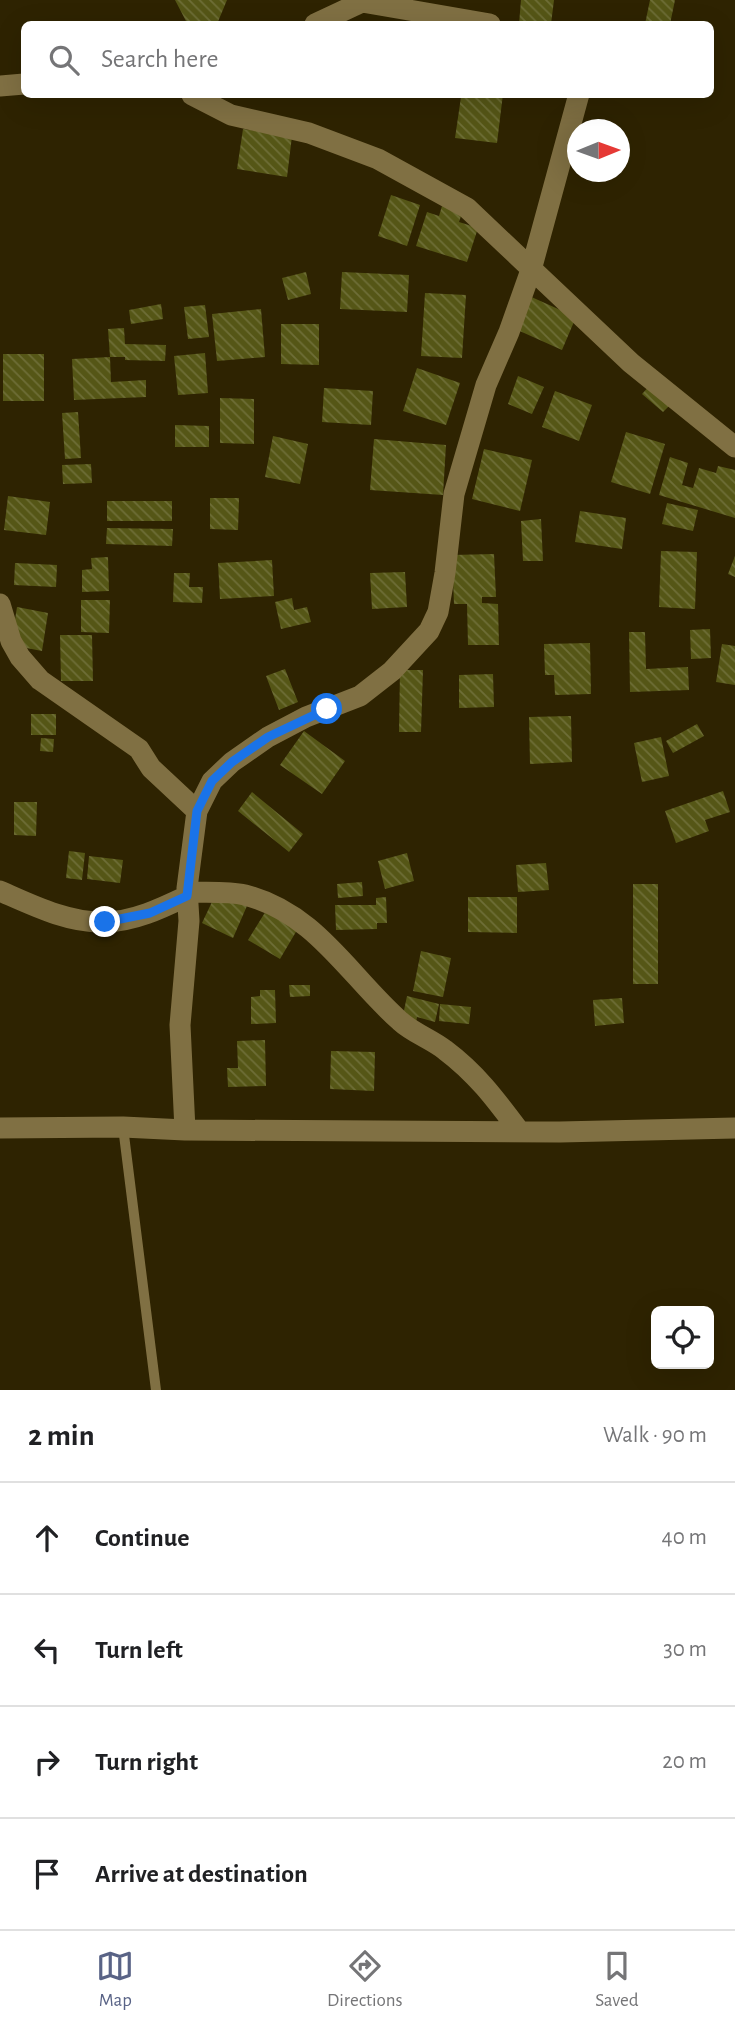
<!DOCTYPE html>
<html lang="en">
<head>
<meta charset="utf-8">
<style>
	:root { --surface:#fff; --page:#f2f2f2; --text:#202124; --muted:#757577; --line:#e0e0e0; --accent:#596386 }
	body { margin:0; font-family:"Alegreya Sans",sans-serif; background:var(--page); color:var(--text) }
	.controls { position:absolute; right:21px; bottom:21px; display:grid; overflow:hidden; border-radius:10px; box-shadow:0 7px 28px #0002 }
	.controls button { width:63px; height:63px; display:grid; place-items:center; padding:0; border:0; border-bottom:2px solid var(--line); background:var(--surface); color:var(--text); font:35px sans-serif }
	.compass { position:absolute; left:567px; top:119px; width:63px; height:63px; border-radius:50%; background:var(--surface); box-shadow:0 7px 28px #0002; rotate:89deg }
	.stop { position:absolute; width:21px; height:21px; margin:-16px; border:5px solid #1a73e8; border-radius:50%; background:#fff }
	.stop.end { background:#1a73e8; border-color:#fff; box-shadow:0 2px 7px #0008 }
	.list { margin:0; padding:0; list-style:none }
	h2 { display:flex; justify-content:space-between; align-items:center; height:91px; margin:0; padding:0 28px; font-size:30px }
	h2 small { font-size:23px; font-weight:400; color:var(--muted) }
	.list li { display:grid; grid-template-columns:46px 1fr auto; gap:21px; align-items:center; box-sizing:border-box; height:112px; padding:0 28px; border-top:2px solid var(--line) }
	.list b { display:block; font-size:26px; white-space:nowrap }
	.list em { font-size:23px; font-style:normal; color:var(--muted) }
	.icon { flex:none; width:38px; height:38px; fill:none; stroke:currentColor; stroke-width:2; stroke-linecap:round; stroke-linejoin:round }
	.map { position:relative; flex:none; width:735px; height:1390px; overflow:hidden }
	.search { position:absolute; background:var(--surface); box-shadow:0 7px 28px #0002; left:21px; right:21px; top:21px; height:77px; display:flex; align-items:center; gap:18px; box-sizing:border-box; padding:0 24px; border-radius:10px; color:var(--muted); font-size:26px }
	.sheet { height:539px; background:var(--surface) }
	nav { display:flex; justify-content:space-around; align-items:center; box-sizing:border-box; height:98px; border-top:2px solid var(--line); background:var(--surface); font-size:19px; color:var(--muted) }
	nav a { display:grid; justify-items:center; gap:4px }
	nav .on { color:var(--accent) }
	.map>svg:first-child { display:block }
	.building { fill:url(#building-back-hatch) }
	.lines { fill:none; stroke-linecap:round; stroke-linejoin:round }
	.lane { stroke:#807043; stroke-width:10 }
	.street { stroke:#807043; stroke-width:21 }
	.route { stroke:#1a73e8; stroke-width:9 }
</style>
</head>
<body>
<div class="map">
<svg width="735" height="1390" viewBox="0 0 735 1390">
	<defs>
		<pattern id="building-back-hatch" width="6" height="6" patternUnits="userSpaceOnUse" patternTransform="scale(1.75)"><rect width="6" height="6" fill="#555616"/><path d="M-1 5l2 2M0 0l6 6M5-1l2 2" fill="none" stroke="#6e6e37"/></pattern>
	</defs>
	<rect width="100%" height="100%" fill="#2e2301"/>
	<path class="building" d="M 175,0 L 227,0 L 217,24 L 187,23 Z
		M 521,0 L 554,0 L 551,24 L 519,24 Z
		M 650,0 L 675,0 L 670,24 L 645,24 Z
		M 456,94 L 503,94 L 497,143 L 455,138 L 461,97 Z
		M 243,129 L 292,136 L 287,177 L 237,169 Z
		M 391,195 L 420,205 L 407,246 L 378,236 Z
		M 442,206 L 462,213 L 459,222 L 478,228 L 467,262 L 416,246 L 427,212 L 439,216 Z
		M 306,272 L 311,294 L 288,300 L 282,278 Z
		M 342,272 L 409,275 L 407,312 L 340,309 Z
		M 425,293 L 466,295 L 462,358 L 421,356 Z
		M 527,295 L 576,317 L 562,350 L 513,328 Z
		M 161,304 L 163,319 L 131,324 L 129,310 Z
		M 205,305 L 209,337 L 188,339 L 184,307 Z
		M 261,309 L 265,357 L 217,361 L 212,314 Z
		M 281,324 L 319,324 L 319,365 L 281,364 Z
		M 124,328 L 125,344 L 166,345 L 165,361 L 125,360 L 125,357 L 110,357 L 111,382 L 146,380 L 146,397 L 74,400 L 72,359 L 110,357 L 108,329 Z
		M 205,353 L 208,393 L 178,395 L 174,356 Z
		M 3,354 L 44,354 L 44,401 L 3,401 Z
		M 417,368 L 460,383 L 446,425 L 403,411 Z
		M 518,376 L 544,387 L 532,414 L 508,404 Z
		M 652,383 L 673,402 L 663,412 L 642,394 Z
		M 324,388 L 373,391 L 371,425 L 322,422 Z
		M 555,391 L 592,405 L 579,441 L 542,427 Z
		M 220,398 L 254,399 L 254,444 L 220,443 Z
		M 78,412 L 81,458 L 65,459 L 62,413 Z
		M 175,425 L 209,426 L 209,447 L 175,447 Z
		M 626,432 L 665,444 L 650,494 L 611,482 Z
		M 273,436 L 308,444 L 300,484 L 265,477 Z
		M 374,439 L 446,445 L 443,495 L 370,490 Z
		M 484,449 L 532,460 L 520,511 L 472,499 Z
		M 670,457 L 688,463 L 682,485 L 693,488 L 699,468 L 716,473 L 718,466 L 735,470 L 735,518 L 659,495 Z
		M 91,464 L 92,483 L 63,484 L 62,465 Z
		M 8,496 L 50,502 L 46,535 L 4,530 Z
		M 210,498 L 239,498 L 238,530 L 210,529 Z
		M 107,501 L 172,501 L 172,521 L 107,521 Z
		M 667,503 L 698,510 L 693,531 L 662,524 Z
		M 580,511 L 626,518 L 622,549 L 575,542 Z
		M 541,519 L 543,561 L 523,561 L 521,521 Z
		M 107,528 L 173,529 L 172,546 L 106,544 Z
		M 661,551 L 697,552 L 695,609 L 659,607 Z
		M 494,554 L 496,597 L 482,597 L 482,603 L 498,604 L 499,645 L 468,645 L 467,604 L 454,604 L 452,555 Z
		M 735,556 L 735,577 L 728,574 Z
		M 108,557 L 109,591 L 82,592 L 82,570 L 92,569 L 91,558 Z
		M 272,560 L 274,596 L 220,599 L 218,563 Z
		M 15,563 L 57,565 L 56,587 L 14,585 Z
		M 405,572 L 407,607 L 372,609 L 370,573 Z
		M 174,573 L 190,573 L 189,587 L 203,587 L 202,603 L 173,602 Z
		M 292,598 L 294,610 L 307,607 L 311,622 L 281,629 L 275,602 Z
		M 81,600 L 110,600 L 109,633 L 81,632 Z
		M 17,607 L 48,613 L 42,651 L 11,645 Z
		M 710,629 L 711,658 L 691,659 L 690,630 Z
		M 629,632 L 645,632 L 646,669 L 688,667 L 689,690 L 630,692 Z
		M 60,635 L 92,635 L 93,681 L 61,681 Z
		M 590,643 L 591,694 L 555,695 L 554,675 L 545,675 L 544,644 Z
		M 722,644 L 735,646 L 735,685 L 716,682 Z
		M 285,669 L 298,702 L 279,710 L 266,676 Z
		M 400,670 L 423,670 L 421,732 L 399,732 Z
		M 493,674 L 494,707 L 459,708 L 459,675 Z
		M 31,714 L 56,714 L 56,735 L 31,735 Z
		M 571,716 L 572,762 L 530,764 L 529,717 Z
		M 697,724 L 704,736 L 673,753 L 666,741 Z
		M 304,731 L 345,761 L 322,794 L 280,765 Z
		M 661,737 L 669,776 L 642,782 L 634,743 Z
		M 41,738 L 54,739 L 53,752 L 40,751 Z
		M 723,791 L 730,812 L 705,820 L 709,831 L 676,843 L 665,811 Z
		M 252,792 L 303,834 L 289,852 L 238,811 Z
		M 14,802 L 37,802 L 36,836 L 14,835 Z
		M 69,851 L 85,853 L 82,880 L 66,878 Z
		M 407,853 L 414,881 L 385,889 L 378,861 Z
		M 89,856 L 123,860 L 120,883 L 87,879 Z
		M 546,863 L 549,890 L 518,892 L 516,865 Z
		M 362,882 L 363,896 L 338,898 L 337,884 Z
		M 633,884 L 658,884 L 658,984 L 633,984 Z
		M 220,885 L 250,899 L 233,938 L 202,923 Z
		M 386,897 L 387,923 L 377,923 L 377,929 L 336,930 L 335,905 L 376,905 L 376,898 Z
		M 468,897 L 517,897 L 517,933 L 468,932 Z
		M 269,906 L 300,925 L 280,959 L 248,940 Z
		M 421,951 L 451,958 L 443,997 L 413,991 Z
		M 289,985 L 310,985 L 310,996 L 290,997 Z
		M 260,990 L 275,990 L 276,1023 L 251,1024 L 251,997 L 260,996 Z
		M 407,996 L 439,1004 L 435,1022 L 417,1017 L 415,1029 L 402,1020 Z
		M 622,998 L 624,1023 L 595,1026 L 593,1000 Z
		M 440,1004 L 471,1007 L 469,1024 L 439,1021 Z
		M 265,1040 L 266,1086 L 228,1087 L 227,1068 L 238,1068 L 237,1041 Z
		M 331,1051 L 375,1052 L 374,1091 L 330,1089 Z"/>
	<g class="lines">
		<path class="lane" d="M 123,1127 L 156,1390"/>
		<path class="street" d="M 362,2 L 490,24
			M 315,24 L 362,2 L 371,0
			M 0,86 L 24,84
			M 192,95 L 231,115 L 309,133 L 378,159 L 467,208 L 631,363 L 735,447
			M 0,604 L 11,641 L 20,657 L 40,680 L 139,749 L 151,768 L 197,811
			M 0,891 C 32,905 68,923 104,922 C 133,922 162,908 187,896
			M 187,892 C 206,893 227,891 245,895 C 316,913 349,976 400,1021 C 413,1033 431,1039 445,1050 C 477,1074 496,1100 520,1132
			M 0,1128 L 123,1127 L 185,1130 L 560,1132 L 735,1128
			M 185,1130 L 180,1025 L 189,921 L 187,888 L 197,811 L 212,781 L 232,762 L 268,737 L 306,717 L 360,696 L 392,671 L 429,631 L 438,612 L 445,573 L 454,494 L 486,385 L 509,332 L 531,270 L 579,94"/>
	</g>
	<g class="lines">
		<path class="route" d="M 105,922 L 150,913 L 187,896 L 197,811 L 212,781 L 232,762 L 268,737 L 327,709"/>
	</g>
</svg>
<div class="controls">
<button><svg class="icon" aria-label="locate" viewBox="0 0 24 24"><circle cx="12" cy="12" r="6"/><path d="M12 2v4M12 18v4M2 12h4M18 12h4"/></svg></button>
</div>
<svg class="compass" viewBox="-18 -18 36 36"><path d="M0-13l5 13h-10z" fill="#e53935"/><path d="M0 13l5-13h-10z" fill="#757577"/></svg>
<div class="stop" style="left:327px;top:709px"></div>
<div class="stop end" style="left:105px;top:922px"></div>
<div class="search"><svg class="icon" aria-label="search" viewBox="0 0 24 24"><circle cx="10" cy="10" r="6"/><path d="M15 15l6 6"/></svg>Search here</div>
</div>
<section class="sheet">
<h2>2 min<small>Walk · 90 m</small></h2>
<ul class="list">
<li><svg class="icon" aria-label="ahead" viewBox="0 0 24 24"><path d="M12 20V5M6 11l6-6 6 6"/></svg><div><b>Continue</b></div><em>40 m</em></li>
<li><svg class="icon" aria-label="left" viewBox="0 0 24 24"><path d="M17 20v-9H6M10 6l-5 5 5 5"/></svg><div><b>Turn left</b></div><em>30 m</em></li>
<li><svg class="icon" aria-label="right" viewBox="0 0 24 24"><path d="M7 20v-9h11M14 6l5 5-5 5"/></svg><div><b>Turn right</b></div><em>20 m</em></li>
<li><svg class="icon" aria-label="arrive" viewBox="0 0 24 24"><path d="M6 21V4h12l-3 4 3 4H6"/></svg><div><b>Arrive at destination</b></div></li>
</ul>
</section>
<nav>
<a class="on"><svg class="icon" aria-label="map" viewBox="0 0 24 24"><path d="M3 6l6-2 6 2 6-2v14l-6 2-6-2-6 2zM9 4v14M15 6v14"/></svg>Map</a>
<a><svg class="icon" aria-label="directions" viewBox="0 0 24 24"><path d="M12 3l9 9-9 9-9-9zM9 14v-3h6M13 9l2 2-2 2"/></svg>Directions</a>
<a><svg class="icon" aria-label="saved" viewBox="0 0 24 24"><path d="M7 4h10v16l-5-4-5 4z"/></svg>Saved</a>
</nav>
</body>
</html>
